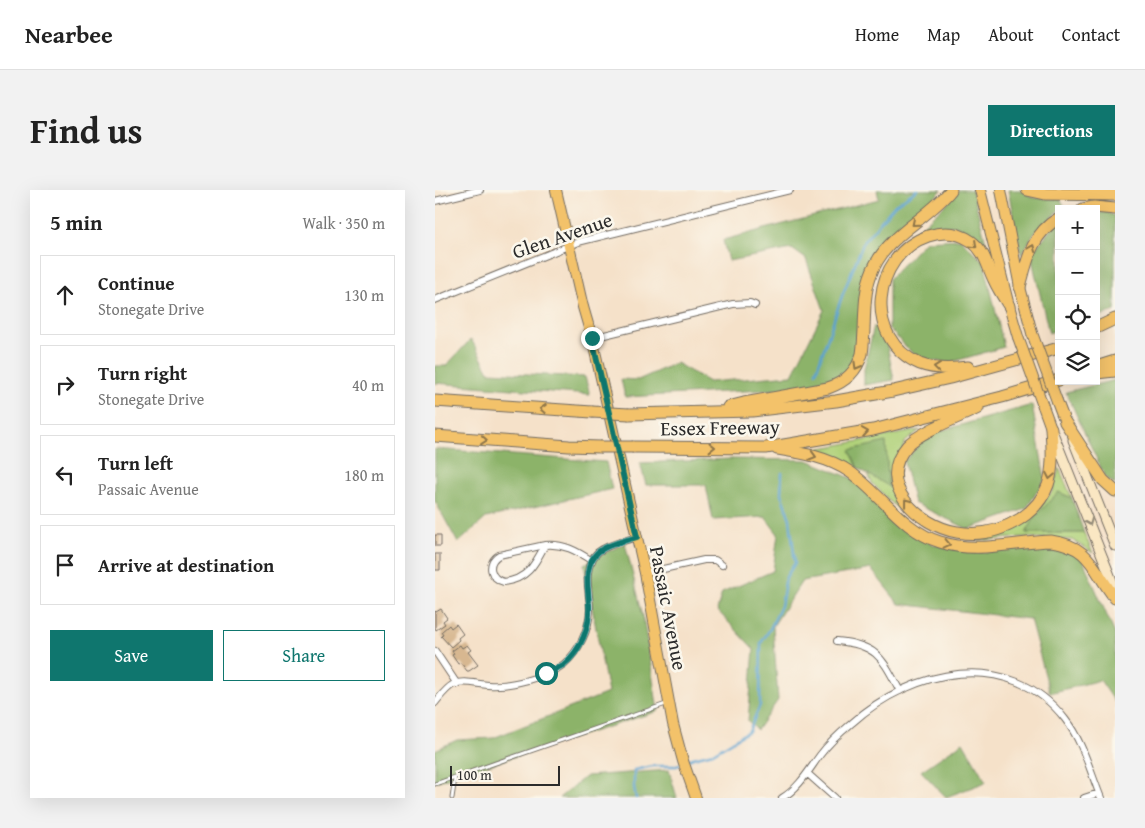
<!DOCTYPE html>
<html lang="en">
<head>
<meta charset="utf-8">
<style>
	:root { --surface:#fff; --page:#f2f2f2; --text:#222; --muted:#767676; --line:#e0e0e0; --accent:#0f766e }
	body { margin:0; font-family:"Gentium Book Plus",serif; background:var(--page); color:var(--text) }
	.controls { position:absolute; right:15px; top:15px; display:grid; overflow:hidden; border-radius:0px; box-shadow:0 5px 20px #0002 }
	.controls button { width:45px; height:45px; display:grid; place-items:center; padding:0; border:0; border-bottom:1px solid var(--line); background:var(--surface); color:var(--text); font:25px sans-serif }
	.scale { position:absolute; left:15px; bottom:12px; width:110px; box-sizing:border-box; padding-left:5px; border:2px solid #2b2b2b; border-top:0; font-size:14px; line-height:18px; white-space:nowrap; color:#2b2b2b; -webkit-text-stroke:4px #fbf7ec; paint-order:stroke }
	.stop { position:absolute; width:15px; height:15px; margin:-11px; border:4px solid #0f766e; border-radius:50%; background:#fff }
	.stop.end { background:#0f766e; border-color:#fff; box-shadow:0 1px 5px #0008 }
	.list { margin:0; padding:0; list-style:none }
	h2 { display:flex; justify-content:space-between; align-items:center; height:65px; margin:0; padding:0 20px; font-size:21px }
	h2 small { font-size:16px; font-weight:400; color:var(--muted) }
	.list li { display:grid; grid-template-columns:32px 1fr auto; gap:15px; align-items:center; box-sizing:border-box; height:80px; margin:0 10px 10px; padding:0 10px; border:1px solid var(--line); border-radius:0px }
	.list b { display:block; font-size:19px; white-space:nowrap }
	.list p { margin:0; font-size:16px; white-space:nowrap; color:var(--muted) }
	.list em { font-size:16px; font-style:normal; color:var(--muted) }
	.actions { display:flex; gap:10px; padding:15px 20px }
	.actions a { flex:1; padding:11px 0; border:1px solid var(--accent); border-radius:0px; text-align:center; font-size:18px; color:var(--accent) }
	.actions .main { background:var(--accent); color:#fff }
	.icon { flex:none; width:28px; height:28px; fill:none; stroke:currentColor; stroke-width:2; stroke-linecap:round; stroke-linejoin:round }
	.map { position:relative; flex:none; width:680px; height:608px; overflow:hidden; border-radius:0px }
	header { display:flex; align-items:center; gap:30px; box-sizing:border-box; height:70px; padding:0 25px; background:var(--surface); border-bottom:1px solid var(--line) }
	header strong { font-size:24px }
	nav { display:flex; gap:28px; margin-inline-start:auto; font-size:18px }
	.intro { display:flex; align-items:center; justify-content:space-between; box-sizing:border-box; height:120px; padding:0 30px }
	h1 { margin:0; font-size:35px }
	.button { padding:12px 22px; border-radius:0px; background:var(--accent); color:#fff; font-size:18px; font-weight:700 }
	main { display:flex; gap:30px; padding:0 30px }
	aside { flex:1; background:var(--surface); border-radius:0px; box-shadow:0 5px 20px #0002 }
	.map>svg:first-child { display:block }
	.green { fill:#b0d179; stroke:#6e7e52 }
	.forest { fill:#8cb369; stroke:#5c6f4a }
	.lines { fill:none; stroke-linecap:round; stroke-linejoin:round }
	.stream { stroke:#59a1d0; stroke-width:2.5 }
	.building { fill:#d7b790 }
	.lane-casing { stroke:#726b62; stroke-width:5 }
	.street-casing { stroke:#726b62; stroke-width:8 }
	.secondary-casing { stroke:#726b62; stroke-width:11 }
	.primary-casing { stroke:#726b62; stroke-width:12 }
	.highway-casing { stroke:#726b62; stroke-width:13 }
	.lane { stroke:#fff; stroke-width:3 }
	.street { stroke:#fff; stroke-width:6 }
	.secondary { stroke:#fae7c3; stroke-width:9 }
	.primary { stroke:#f3c26a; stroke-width:10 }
	.highway { stroke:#f3c26a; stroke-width:11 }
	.primary-bridge-casing { stroke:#726b62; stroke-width:12; stroke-linecap:butt }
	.highway-bridge-casing { stroke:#726b62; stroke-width:13; stroke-linecap:butt }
	.primary-bridge { stroke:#f3c26a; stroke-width:10 }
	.highway-bridge { stroke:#f3c26a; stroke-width:11 }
	.oneway { stroke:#8f764a }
	.oneway2 { stroke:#928977 }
	.route { stroke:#0f766e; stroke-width:6 }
	.labels { text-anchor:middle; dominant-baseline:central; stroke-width:5; stroke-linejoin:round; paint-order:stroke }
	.street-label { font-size:20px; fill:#2b2b2b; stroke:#fbf7ec }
</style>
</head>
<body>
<header>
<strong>Nearbee</strong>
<nav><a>Home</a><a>Map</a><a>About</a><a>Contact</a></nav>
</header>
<div class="intro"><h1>Find us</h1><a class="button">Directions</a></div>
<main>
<aside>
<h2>5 min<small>Walk · 350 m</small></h2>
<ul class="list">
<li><svg class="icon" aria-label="ahead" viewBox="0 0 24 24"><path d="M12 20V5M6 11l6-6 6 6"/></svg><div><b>Continue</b><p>Stonegate Drive</p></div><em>130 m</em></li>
<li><svg class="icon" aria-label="right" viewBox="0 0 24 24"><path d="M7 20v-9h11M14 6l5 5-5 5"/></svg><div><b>Turn right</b><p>Stonegate Drive</p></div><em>40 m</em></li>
<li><svg class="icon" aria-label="left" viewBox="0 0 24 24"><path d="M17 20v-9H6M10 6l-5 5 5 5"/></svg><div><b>Turn left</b><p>Passaic Avenue</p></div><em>180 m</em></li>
<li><svg class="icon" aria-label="arrive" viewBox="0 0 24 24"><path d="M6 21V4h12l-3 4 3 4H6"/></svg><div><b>Arrive at destination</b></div></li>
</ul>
<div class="actions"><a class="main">Save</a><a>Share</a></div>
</aside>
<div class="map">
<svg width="680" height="608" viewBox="0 0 680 608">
	<rect width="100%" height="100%" fill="#fbf7ec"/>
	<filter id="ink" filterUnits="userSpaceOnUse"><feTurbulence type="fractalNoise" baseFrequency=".02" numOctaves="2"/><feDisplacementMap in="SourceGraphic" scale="10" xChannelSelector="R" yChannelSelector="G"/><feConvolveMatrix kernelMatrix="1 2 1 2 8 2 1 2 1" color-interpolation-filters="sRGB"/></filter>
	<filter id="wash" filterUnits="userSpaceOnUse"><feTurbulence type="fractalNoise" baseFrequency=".0096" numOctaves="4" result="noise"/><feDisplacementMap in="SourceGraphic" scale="20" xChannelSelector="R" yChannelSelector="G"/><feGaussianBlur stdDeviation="1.12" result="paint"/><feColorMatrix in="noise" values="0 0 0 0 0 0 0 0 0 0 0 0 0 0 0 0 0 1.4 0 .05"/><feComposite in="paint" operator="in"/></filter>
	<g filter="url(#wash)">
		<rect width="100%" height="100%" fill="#f5e1c9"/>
		<path class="green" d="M 485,240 L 470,252 L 460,302 L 468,324 L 437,293 L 433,284 L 455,296 L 453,290 L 416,260 L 423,278 L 381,259 Z
			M 624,278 L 637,308 L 623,302 L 591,343 L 649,343 L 658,363 L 637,350 L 588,347 L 543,351 L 578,339 L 596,327 L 617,302 Z"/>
		<path class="forest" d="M 442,0 L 507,0 L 437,72 L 415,180 L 370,198 L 190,207 L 186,189 L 203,190 L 241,173 L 274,192 L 357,185 L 389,120 L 371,69 L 357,59 L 293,71 L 288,50 L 444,9 Z
			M 524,0 L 537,0 L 551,52 L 520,35 L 479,43 L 520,6 Z
			M 573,0 L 585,0 L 599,8 L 625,9 L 629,15 L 599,44 L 586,65 Z
			M 671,22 L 680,26 L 680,121 L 661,127 L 661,24 Z
			M 622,32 L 624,32 L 624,139 L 614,143 L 595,61 L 599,60 Z
			M 525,49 L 549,72 L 569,157 L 513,173 L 482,168 L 454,139 L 454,89 L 490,51 Z
			M 439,136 L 451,150 L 459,190 L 429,195 L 429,179 Z
			M 36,149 L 54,182 L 150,187 L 155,205 L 0,193 L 0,176 L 11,176 Z
			M 680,190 L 680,294 L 670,287 L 631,202 Z
			M 597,215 L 610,289 L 591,319 L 533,339 L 479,313 L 469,272 L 490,247 L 501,242 Z
			M 451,252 L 453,290 L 455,297 L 423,278 L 415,260 Z
			M 0,259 L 171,272 L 177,299 L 51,328 L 23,353 L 0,311 Z
			M 295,269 L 372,270 L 416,288 L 497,354 L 539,363 L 617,355 L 647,368 L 680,444 L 680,512 L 665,490 L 615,503 L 595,429 L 464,414 L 436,379 L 367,391 L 338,436 L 343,510 L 322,540 L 313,531 L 319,459 L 282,420 L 287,403 L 338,381 L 343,344 L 330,327 L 278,330 L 271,295 L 211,295 L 205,273 Z
			M 623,302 L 637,308 L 649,343 L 591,343 L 600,327 Z
			M 190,353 L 208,426 L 223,521 L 0,592 L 0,560 L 22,550 L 58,548 L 173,503 L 149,374 Z
			M 528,552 L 551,592 L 511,607 L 486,581 Z
			M 234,580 L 242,608 L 124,608 L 151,586 Z"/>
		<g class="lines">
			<path class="stream" d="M 381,182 L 407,106 L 429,51 L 460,15 L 482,0
				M 251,571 L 258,568 L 278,563 L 314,541 L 325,515 L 326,453 L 335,439 L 346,416 L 351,387 L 360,373 L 355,329 L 346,304 L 347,283
				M 201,608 L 199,597 L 199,580 L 218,576 L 241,576 L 246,574"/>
		</g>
		<g id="blocks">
			<path class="building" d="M 0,345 L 6,345 L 6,356 L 0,356 Z
				M 0,364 L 5,364 L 5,380 L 0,380 Z
				M 6,419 L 12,428 L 8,431 L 10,434 L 1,440 L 0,438 L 0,421 L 1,422 Z
				M 21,434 L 28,444 L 23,448 L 24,450 L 16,457 L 6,446 L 8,445 L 6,442 L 14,435 L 16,438 Z
				M 25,455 L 27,458 L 32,455 L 36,460 L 33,462 L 43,475 L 34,481 L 32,481 L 26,473 L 23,474 L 17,465 L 19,464 L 17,461 Z"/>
		</g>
	</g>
	<g filter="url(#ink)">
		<use href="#blocks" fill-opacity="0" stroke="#726b62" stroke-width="1"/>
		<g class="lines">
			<defs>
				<path id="lane" d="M 0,594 L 231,514
					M 17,608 L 20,588"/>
				<path id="street" d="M 0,11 L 45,0
					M 0,110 L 143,52 L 355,0
					M 157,148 L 298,114 L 315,113 L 320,115
					M 110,355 C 100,374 93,389 69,392 C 55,389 51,373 64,365 Z
					M 110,355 C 128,353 142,361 157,371
					M 210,383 L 269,370 L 280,370 L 287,375
					M 402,451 C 443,455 447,468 465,501
					M 0,461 L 22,494
					M 0,513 C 5,507 11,498 19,494 C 29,490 41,494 53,495 C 73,497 113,487 129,474 C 144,461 154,440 155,420 C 155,401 146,378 163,362 C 173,354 190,351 202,347
					M 373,584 L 400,608
					M 347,608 C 364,598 374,580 385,565 C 394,553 405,543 417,533 C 477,479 574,457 630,529 C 648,552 655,581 666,608
					M 649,608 L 664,603"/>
				<path id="secondary" d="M 618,243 L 680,398
					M 638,250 L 680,356"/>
				<path id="primary" d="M 121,0 L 148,117 L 157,148 L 210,383 L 238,534 L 248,571 L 261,608
					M 545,0 L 574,116 L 583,147
					M 566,0 L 585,97 L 597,143
					M 622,211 L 630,232
					M 608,216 L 616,238"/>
				<path id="highway" d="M 592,0 L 610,4 L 680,5
					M 648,19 L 659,17 L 680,19
					M 585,97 C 592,70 597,43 624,28
					M 661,138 L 680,129
					M 533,177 C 517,179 500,180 485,174 C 427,149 437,65 493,46 C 508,41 523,42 536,51 C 550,61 552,76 559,90 C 563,99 569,108 574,116
					M 661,177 L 680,171
					M 661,183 L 680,181
					M 0,211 L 157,222
					M 293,217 L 309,213 L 393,198 C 411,192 422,181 427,164 C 431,139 427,111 435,87 C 448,46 491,31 516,0
					M 543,218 C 525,227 484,242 472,256 C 439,294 484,336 522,342 C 544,346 566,341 585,329 C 597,321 608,309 613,295 C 619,277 617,256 616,238
					M 194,224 L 317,221 L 401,211 L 458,201 L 515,188 L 624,158
					M 630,232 L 668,290 L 680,301
					M 0,246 L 134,256 L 165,257
					M 198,257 L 331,258 L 438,240 L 567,207 L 624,190
					M 342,259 C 367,263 393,267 415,282 C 446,304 468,341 505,352 C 542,364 579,352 616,351 C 656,356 658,380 680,408"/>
			</defs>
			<use href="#lane" class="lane-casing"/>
			<use href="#street" class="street-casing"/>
			<use href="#secondary" class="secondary-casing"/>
			<use href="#primary" class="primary-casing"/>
			<use href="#highway" class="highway-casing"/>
			<use href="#lane" class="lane"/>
			<use href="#street" class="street"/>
			<use href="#secondary" class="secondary"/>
			<use href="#primary" class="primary"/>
			<use href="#highway" class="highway"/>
			<defs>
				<path id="primary-bridge" d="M 597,143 L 622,211
					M 583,147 L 608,216"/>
				<path id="highway-bridge" d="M 157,222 L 194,224
					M 165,257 L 198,257"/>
			</defs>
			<use href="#primary-bridge" class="primary-bridge-casing"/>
			<use href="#highway-bridge" class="highway-bridge-casing"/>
			<use href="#primary-bridge" class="primary-bridge"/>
			<use href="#highway-bridge" class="highway-bridge"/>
		</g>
		<defs><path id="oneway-chevron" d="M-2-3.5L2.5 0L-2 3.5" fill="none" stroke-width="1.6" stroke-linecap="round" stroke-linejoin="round" transform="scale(1.25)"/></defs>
		<g class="oneway">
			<use href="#oneway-chevron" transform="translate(480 33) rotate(140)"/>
			<use href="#oneway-chevron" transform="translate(539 55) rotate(43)"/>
			<use href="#oneway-chevron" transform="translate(597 58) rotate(-67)"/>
			<use href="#oneway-chevron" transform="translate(422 176) rotate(120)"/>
			<use href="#oneway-chevron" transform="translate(502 177) rotate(-173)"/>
			<use href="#oneway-chevron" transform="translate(108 219) rotate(-176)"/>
			<use href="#oneway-chevron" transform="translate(430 242) rotate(-9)"/>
			<use href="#oneway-chevron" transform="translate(49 250) rotate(5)"/>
			<use href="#oneway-chevron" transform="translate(277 257)"/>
			<use href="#oneway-chevron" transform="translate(378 266) rotate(16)"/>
			<use href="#oneway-chevron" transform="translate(615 286) rotate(101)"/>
			<use href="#oneway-chevron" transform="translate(472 312) rotate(-128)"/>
			<use href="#oneway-chevron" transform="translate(512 354) rotate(13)"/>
		</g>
		<use class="oneway2" href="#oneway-chevron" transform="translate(654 332) rotate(68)"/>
	</g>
	<g class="lines" filter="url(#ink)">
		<path class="route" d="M 111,483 C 117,480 123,478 128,475 C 146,461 156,435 154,413 C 153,396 148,376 163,362 C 173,354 190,351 202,347 L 157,148"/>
	</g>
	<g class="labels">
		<g class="street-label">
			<text transform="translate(127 45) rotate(-19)">Glen Avenue</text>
			<text transform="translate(285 237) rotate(-1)">Essex Freeway</text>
			<text transform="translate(234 418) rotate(79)">Passaic Avenue</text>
		</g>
	</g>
</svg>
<div class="controls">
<button>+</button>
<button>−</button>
<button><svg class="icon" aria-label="locate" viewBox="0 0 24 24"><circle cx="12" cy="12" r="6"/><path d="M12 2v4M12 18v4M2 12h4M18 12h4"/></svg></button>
<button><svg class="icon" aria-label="layers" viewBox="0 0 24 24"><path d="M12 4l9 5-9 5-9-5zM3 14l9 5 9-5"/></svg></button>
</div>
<div class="scale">100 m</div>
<div class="stop" style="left:111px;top:483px"></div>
<div class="stop end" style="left:157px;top:148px"></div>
</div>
</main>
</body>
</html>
